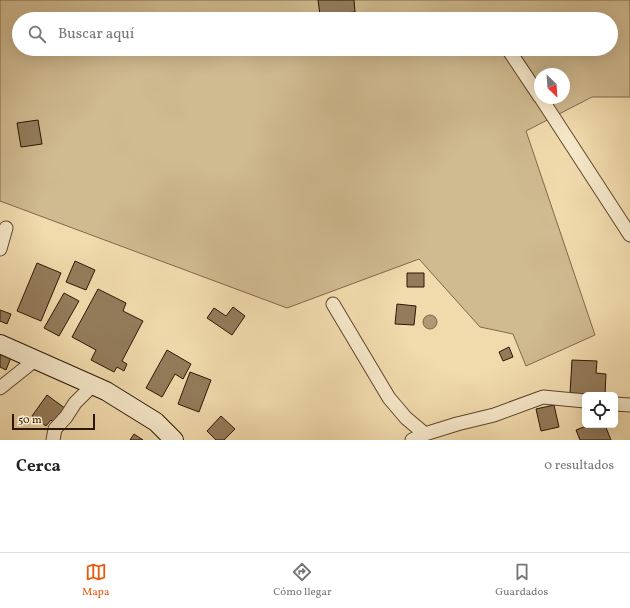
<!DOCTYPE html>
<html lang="es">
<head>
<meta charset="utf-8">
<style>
	:root { --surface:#fff; --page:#f6f6f6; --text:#222; --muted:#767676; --line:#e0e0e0; --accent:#ea580c }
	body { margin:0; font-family:Vollkorn,serif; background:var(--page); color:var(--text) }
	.controls { position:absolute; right:12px; bottom:12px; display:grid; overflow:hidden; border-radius:6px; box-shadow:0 4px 16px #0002 }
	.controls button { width:36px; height:36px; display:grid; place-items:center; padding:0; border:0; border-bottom:1px solid var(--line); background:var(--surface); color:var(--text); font:20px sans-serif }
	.compass { position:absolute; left:534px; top:68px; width:36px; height:36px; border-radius:50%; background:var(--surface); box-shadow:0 4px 16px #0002; rotate:155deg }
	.scale { position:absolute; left:12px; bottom:10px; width:83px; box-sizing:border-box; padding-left:4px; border:2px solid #2f1603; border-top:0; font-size:11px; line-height:14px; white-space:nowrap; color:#2f1603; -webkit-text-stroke:3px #f6e8ca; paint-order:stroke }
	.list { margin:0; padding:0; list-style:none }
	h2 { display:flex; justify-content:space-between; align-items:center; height:52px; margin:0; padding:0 16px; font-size:17px }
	h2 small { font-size:13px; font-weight:400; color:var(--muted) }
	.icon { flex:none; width:22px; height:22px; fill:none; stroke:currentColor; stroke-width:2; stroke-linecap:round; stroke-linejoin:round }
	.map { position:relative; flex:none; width:630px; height:440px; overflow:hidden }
	.search { position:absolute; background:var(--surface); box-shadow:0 4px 16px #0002; left:12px; right:12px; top:12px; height:44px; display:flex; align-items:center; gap:10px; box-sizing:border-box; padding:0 14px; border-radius:22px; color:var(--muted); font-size:15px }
	.sheet { height:112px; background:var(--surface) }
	nav { display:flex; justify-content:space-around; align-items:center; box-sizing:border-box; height:56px; border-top:1px solid var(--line); background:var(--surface); font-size:11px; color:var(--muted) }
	nav a { display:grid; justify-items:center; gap:2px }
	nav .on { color:var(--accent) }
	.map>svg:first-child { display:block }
	.green { fill:#d0ba90; stroke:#80684a; fill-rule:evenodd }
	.water { fill:#af9873; stroke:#7c6446 }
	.building { fill:#947c5b; stroke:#2f1603 }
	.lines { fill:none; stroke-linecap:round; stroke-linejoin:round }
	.street-casing { stroke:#60472e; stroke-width:15 }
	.secondary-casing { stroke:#2f1603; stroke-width:20 }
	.street { stroke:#f6e8ca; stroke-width:13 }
	.secondary { stroke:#f6e8ca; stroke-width:18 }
</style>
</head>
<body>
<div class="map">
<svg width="630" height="440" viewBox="0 0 630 440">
	<rect width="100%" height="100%" fill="#f1dbad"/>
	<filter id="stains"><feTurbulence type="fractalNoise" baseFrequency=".005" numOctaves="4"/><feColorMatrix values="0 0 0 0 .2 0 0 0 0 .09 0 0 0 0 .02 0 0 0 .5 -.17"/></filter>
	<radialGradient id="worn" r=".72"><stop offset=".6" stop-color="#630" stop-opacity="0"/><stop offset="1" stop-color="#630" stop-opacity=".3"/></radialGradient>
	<path class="green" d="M 0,0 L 630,0 L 630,97 L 592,97 L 526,131 L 595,335 L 526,366 L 513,334 L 480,327 L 419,259 L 287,308 L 0,201 ZM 19,19 L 611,19 L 611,49 L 19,49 ZM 540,74 L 564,74 L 564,98 L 540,98 Z"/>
	<path class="water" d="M423 322a7 7 0 1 1 14 0a7 7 0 1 1-14 0Z"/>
	<path class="building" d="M 318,0 L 354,0 L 355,12 L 320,15 Z
		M 38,120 L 42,144 L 21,147 L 17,123 Z
		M 75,261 L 95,270 L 86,290 L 66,282 Z
		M 37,263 L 61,273 L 41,321 L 17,311 Z
		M 407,273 L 424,273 L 424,287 L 407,287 Z
		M 98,289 L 126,303 L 123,311 L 143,321 L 122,361 L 127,364 L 124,371 L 117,367 L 114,372 L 91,360 L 96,350 L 72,337 Z
		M 64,293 L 79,301 L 59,336 L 44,328 Z
		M 397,304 L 416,306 L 414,325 L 395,324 Z
		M 233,307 L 245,316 L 232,335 L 207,318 L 214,308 L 226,316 Z
		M 0,310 L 11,314 L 7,324 L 0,321 Z
		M 509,347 L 513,357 L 503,361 L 499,352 Z
		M 167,350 L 191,364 L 183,379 L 175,374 L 162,397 L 146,388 Z
		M 3,351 L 12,355 L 6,370 L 0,367 L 0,357 Z
		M 572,360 L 597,361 L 596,373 L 606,374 L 605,395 L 570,393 Z
		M 190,372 L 211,380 L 199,412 L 178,404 Z
		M 47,395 L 66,409 L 55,424 L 51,420 L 46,426 L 32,416 Z
		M 554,405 L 559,427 L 541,431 L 536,409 Z
		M 221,416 L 235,429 L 224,440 L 216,440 L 207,431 Z
		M 589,425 L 605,425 L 611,440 L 580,440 L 576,430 Z
		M 134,434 L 143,440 L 130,440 Z"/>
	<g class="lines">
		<defs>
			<path id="street" d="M 508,49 L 540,97
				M 541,98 L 630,235
				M 0,249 L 6,228
				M 333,304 L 389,398 L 406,418 L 425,434
				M 0,388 L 35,360
				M 615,404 L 630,405
				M 53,440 L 55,429 L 66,417 L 75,403 L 93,385
				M 412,440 L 425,434 L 457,424 L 494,415 L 543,397 L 585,401"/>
			<path id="secondary" d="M 0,344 L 106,391 L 156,422 L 174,440"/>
		</defs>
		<use href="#street" class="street-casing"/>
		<use href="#secondary" class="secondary-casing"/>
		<use href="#street" class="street"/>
		<use href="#secondary" class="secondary"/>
	</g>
	<rect width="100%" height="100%" filter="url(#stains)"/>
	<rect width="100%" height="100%" fill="url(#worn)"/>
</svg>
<div class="controls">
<button><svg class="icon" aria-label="locate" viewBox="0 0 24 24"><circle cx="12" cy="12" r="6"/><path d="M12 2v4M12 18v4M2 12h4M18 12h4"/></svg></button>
</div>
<svg class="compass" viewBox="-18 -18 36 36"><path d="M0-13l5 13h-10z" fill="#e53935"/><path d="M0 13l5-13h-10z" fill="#767676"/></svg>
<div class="scale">50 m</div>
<div class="search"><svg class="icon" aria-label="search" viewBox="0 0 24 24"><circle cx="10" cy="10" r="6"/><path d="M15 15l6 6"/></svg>Buscar aquí</div>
</div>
<section class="sheet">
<h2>Cerca<small>0 resultados</small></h2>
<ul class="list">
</ul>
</section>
<nav>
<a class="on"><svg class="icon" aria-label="map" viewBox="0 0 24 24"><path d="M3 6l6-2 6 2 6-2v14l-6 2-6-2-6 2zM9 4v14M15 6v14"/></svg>Mapa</a>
<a><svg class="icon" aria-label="directions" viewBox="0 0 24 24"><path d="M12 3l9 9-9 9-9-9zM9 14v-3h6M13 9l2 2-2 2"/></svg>Cómo llegar</a>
<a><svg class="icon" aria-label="saved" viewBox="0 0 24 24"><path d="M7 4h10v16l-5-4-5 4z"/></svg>Guardados</a>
</nav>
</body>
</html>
